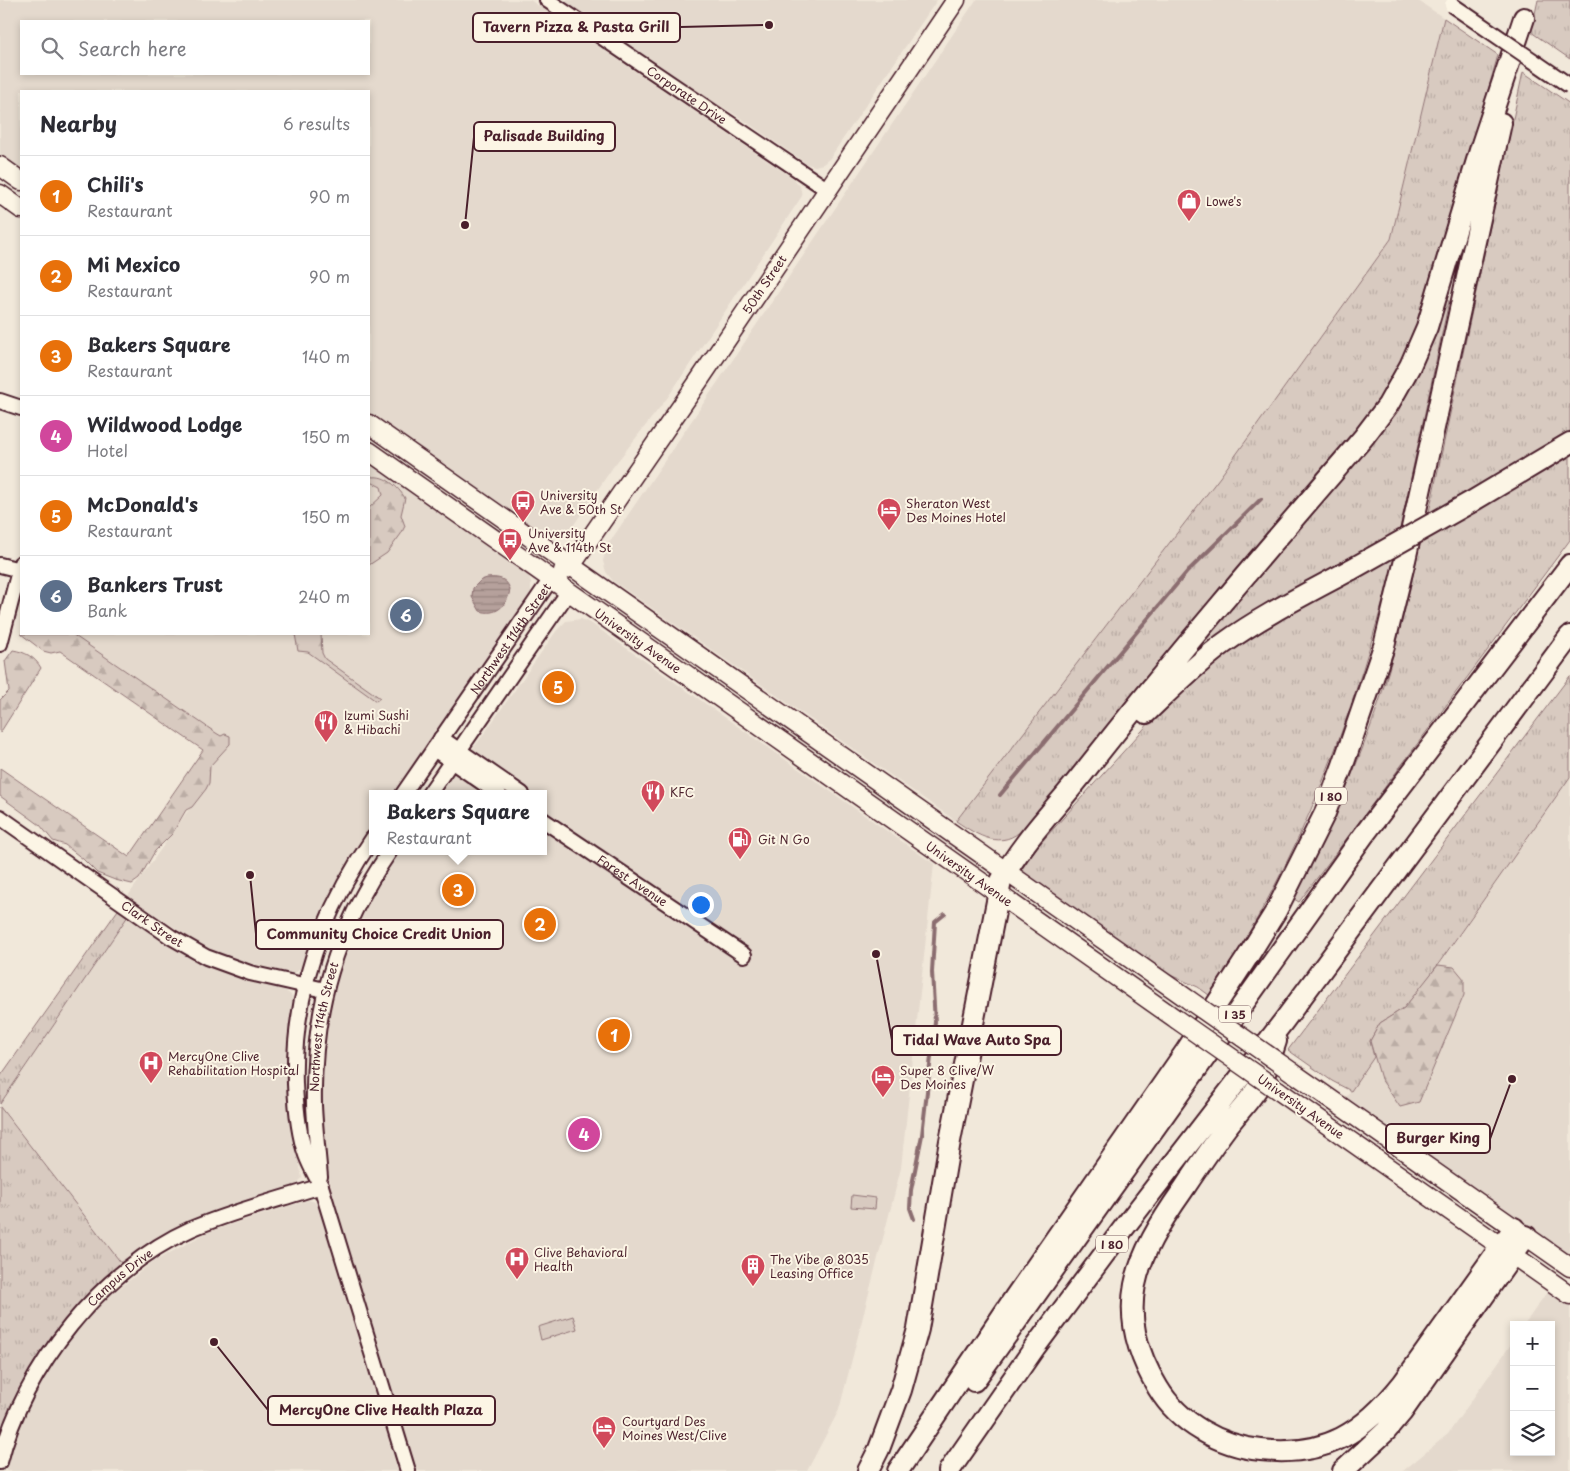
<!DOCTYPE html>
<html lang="en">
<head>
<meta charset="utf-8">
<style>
	:root { --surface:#fff; --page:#f2f2f3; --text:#2b2b33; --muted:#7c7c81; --line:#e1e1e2; --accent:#b45309 }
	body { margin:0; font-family:"Playpen Sans",sans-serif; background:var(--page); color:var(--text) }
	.controls { position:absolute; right:15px; bottom:15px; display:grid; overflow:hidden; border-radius:0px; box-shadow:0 2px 8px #0003 }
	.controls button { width:45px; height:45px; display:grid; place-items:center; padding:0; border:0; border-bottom:1px solid var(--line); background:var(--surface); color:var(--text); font:25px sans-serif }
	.you { position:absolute; left:700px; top:904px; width:18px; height:18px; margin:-12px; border:4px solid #fff; border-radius:50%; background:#1a73e8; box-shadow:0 0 0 8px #1a73e833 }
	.badge { display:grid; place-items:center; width:32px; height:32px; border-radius:50%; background:var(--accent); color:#fff; font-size:16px; font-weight:700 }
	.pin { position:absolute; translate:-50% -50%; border:2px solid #fff; box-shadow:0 1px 5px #0006 }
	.popup { position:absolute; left:369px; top:790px; width:178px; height:65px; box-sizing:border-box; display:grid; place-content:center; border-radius:0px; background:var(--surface); filter:drop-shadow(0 1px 4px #0005); font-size:16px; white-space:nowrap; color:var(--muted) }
	.popup b { font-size:19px; color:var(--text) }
	.popup::after { content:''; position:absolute; left:50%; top:100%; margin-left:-10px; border:10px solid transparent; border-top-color:var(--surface) }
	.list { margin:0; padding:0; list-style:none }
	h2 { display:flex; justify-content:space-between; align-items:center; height:65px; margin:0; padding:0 20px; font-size:21px }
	h2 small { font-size:16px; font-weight:400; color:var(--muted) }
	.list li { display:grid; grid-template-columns:32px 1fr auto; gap:15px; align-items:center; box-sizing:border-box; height:80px; padding:0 20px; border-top:1px solid var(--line) }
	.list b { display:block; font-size:19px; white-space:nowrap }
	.list p { margin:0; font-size:16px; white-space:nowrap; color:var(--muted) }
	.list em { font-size:16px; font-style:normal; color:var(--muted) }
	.icon { flex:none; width:28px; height:28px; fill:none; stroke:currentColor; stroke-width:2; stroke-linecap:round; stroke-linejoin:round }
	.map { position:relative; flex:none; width:1570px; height:1471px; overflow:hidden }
	.search { position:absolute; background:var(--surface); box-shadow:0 2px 8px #0003; left:20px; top:20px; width:350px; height:55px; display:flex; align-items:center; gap:12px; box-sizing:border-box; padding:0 18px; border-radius:0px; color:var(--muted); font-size:19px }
	.panel { position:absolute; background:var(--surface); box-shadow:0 2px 8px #0003; left:20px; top:90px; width:350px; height:545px; border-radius:0px }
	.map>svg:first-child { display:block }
	.built { fill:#e4d9cd; fill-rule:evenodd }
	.grass { fill:url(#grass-tufts); stroke:#917476 }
	.forest { fill:url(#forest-firs); stroke:#917476 }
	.park { fill:#d8cac0; stroke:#917476 }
	.water { fill:url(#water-rules); stroke:#8b6d6f }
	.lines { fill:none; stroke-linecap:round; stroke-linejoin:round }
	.stream { stroke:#8b6d6f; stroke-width:4 }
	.minor-casing { stroke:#4a1f2b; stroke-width:18 }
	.major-casing { stroke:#4a1f2b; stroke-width:21 }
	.highway-casing { stroke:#4a1f2b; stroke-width:24 }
	.minor { stroke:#fcf5e5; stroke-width:14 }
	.major { stroke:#fcf5e5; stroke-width:18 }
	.highway { stroke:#fcf5e5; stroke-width:20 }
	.minor-bridge-casing { stroke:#4a1f2b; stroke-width:18; stroke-linecap:butt }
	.major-bridge-casing { stroke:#4a1f2b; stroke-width:21; stroke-linecap:butt }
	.highway-bridge-casing { stroke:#4a1f2b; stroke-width:24; stroke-linecap:butt }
	.minor-bridge { stroke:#fcf5e5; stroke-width:14 }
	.major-bridge { stroke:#fcf5e5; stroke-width:18 }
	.highway-bridge { stroke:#fcf5e5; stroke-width:20 }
	.labels { text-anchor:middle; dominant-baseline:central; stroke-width:4; stroke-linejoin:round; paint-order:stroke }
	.shield { fill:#fcf5e5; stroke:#7f5f63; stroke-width:1 }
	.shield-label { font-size:11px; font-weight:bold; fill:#4a1f2b }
	.street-label { font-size:12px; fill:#4a1f2b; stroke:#fcf5e5 }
	.poi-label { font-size:12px; fill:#4a1f2b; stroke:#fcf5e5; text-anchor:start }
	.leader { fill:none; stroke:#4a1f2b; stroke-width:2 }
	.callout-dot { fill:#4a1f2b; stroke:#fcf5e5; stroke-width:2 }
	.callout { fill:#fcf5e5; stroke:#4a1f2b; stroke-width:2 }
	.callout-label { font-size:14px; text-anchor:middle; font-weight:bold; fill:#4a1f2b }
</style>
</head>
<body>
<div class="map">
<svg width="1570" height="1471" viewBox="0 0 1570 1471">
	<defs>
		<pattern id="grass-tufts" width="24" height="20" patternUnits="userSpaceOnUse" patternTransform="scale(1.25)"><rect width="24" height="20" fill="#d8cac0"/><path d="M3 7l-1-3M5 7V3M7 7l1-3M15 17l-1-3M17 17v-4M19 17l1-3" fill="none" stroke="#bbada5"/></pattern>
		<pattern id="forest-firs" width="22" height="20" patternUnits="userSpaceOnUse" patternTransform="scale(1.25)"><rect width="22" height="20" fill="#d8cac0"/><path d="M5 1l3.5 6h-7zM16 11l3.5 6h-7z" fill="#bbada5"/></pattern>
		<pattern id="water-rules" width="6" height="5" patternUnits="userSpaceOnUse" patternTransform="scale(1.25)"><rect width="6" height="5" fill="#b6a19c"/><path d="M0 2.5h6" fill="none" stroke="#96837f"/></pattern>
	</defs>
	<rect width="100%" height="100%" fill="#f1e8da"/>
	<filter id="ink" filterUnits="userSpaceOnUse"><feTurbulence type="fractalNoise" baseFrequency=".02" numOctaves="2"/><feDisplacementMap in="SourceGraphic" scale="10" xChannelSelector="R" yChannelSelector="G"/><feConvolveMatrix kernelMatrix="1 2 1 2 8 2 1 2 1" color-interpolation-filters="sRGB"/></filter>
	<g filter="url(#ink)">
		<path class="built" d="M 0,0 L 530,0 L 794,179 L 800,186 L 802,196 L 668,397 L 613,467 L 571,529 L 558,537 L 546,538 L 369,417 L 369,91 L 21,91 L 21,173 L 0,159 ZM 21,21 L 369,21 L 369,74 L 21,74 Z
			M 562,0 L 937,0 L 830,158 L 823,164 L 815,166 L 807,164 L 739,117 L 696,91 Z
			M 976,0 L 1417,0 L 1444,18 L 1391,239 L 1220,477 L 956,821 L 613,581 L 606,572 L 603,561 L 607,546 Z
			M 369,459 L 527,572 L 531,582 L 531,592 L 527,602 L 395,794 L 373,794 L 373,825 L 341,874 L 328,898 L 300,969 L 295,973 L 288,973 L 224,956 L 197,943 L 128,896 L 206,785 L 209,751 L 44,634 L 369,634 Z
			M 581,619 L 592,624 L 934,864 L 901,1168 L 839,1410 L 807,1471 L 415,1471 L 330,1184 L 322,1142 L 319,1072 L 327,1012 L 347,940 L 365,901 L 397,851 L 543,851 L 543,794 L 437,794 L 481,738 L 557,630 L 566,621 Z
			M 1570,777 L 1570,1267 L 1340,1106 Z
			M 128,916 L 166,944 L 201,964 L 248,981 L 282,988 L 292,996 L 294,1004 L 287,1064 L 290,1114 L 302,1178 L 294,1187 L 223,1208 L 188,1223 L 122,1264 L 0,1107 L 0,1104 Z
			M 309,1200 L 315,1202 L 319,1209 L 398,1471 L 6,1471 L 17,1434 L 35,1394 L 57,1357 L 79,1328 L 105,1300 L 151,1263 L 210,1231 Z
			M 1547,1292 L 1570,1305 L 1570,1471 L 1403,1471 L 1448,1434 L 1514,1340 L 1514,1452 L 1551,1452 L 1551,1325 L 1524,1325 Z"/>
		<path class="grass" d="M 1538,0 L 1570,0 L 1570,59 L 1531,32 Z
			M 1444,18 L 1498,55 L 1441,255 L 1411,344 L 1373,412 L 1024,828 C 1002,851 978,836 956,821 L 1220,477 L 1391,239 Z
			M 1523,72 L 1570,104 L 1570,438 L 1428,517 Z
			M 1444,300 L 1449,301 L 1399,533 L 1247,618 L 1192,656 L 1376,437 Z
			M 1570,449 L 1570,540 L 1299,902 L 1294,899 C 1319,849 1343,799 1363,747 C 1389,680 1406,609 1421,539 Z
			M 1396,552 C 1356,709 1302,861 1209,995 L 1198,987 L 1163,972 L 1020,872 L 1036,848 L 1170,700 L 1226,651 Z
			M 1570,676 L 1570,777 L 1427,980 L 1404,1008 L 1380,1023 L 1370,1041 L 1374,1057 L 1351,1091 L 1332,1081 L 1288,1050 Z
			M 118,910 L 128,916 L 0,1104 L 0,1077 Z
			M 0,1107 L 122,1264 C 66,1308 24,1368 0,1434 Z"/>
		<path class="forest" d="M 369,471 L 372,477 C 386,475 398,487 405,498 L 401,515 L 405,526 L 401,534 L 387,553 L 369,565 L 369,508 L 383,495 L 381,487 L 369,481 Z
			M 21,634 L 72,634 L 216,733 L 221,736 L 225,734 L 230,736 L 230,744 L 210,766 L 209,783 L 206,789 L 192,807 L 186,810 L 172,834 L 155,851 L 139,879 L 132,884 L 115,880 L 97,873 L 83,859 L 65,845 L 53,841 L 40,825 L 0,796 L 0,768 L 129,857 L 203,750 L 60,651 L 51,653 L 43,651 Z
			M 295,634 L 321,634 L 322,653 L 325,659 L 380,698 L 376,701 L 308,652 L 298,651 Z
			M 13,650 C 25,652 35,657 41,668 L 0,733 L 0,700 L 9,691 L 5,661 Z
			M 1438,965 L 1454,967 L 1464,979 L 1464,995 L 1419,1102 L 1400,1107 L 1381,1079 L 1370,1041 L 1380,1023 L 1404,1008 Z"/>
		<path class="park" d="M 852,1195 L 876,1198 L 875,1209 L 851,1207 Z
			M 573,1316 L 577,1329 L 541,1340 L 538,1327 Z"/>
		<path class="water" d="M 487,578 C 498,577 507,578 510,590 C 507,606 496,616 480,611 L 472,597 L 473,588 L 481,580 Z"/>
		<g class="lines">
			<path class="stream" d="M 1000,795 L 1187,572 L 1261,499
				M 914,1219 L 910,1208 L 911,1190 L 922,1135 L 935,1022 L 932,972 L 935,922 L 945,914"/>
			<defs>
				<g id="minor">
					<path id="s1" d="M 547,0 L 828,190"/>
					<path d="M 0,401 L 21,408"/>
					<path d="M 0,565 L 20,570"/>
					<path d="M 0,644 L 21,563"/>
					<path d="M 441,738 L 522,794"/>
					<path d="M 434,749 L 499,794"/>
					<path id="s2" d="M 403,794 L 551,579"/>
					<path d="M 429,794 L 569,591"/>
					<path id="s3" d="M 0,817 L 171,937 L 206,957 L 250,973 L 325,990"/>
					<path id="s4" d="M 543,820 L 744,955"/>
					<path d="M 373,838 C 323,911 292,993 295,1084 C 296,1107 298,1133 306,1155 C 310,1166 316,1176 321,1186 L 408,1471"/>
					<path id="s5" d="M 320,1177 C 318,1153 315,1129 314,1105 C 312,1010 336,929 390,851"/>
					<path id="s6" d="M 0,1462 C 23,1368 102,1269 191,1229 C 233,1211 278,1200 321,1186"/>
				</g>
				<g id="major">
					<path d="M 0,166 L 21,181"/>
					<path d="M 0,194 L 21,209"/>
					<path d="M 369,424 L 1189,1000"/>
					<path id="s7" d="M 369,451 L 1176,1019"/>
					<path id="s8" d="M 563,571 L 571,566 L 698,382 L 956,0"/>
					<path d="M 1292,1072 L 1570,1267"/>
					<path d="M 1279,1091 L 1570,1295"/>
				</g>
				<path id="highway" d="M 1471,502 L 1570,443
					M 1146,713 C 1171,689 1195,665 1223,644 C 1263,615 1308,593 1352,569
					M 1276,1041 C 1272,1053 1268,1067 1262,1080 C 1254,1097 1237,1113 1226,1128 C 1211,1148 1197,1169 1183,1190 C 1135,1258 1111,1310 1158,1388 C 1179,1423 1220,1446 1261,1450 C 1326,1457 1363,1433 1403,1383 L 1514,1228
					M 974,1381 L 1363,836 L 1570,565
					M 868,1471 L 879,1449 L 901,1390 L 918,1329 L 950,1141 L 1001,881 C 1023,840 1059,805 1088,767 C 1176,655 1270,546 1363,438 L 1388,405 L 1410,366 L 1427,327 L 1481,147 L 1524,18
					M 898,1471 L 1015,1297 L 1186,1051 L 1248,956 L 1276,911 L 1325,813 L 1343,765 L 1384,646 L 1405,560 L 1501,123
					M 949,1471 L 1035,1347 L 1123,1229 L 1283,1022 L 1570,636
					M 1343,1471 L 1386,1431 L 1402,1412 L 1526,1236"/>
			</defs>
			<use href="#minor" class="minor-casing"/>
			<use href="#major" class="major-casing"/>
			<use href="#highway" class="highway-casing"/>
			<use href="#minor" class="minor"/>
			<use href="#major" class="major"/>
			<use href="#highway" class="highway"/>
			<defs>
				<path id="minor-bridge" d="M 1452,5 L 1570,86"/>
				<path id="major-bridge" d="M 1189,1000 L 1292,1072
					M 1176,1019 L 1279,1091"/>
				<path id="highway-bridge" d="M 1352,569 L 1471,502"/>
			</defs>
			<use href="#minor-bridge" class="minor-bridge-casing"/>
			<use href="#major-bridge" class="major-bridge-casing"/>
			<use href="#highway-bridge" class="highway-bridge-casing"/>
			<use href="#minor-bridge" class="minor-bridge"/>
			<use href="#major-bridge" class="major-bridge"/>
			<use href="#highway-bridge" class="highway-bridge"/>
		</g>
	</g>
	<defs>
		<symbol id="shop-pin" viewBox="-11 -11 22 30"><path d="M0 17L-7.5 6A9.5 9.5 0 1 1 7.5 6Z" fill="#d1495b" stroke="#fcf5e5"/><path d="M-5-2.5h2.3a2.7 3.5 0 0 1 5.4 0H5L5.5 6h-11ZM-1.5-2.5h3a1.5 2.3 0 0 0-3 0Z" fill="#fff"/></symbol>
		<symbol id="bus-pin" viewBox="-11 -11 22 30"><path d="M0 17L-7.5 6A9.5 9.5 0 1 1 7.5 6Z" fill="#d1495b" stroke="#fcf5e5"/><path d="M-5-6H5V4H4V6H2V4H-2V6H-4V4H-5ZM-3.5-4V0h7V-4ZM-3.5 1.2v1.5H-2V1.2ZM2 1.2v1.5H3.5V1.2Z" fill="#fff"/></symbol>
		<symbol id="hotel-pin" viewBox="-11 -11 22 30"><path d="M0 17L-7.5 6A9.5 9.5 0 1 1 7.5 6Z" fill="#d1495b" stroke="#fcf5e5"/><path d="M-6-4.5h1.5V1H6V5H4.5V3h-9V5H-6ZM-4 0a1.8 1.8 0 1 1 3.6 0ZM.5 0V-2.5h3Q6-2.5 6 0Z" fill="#fff"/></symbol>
		<symbol id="restaurant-pin" viewBox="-11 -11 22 30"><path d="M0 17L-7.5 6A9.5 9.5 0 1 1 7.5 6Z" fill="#d1495b" stroke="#fcf5e5"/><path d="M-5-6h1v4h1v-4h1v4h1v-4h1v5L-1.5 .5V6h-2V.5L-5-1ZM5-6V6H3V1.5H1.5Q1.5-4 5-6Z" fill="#fff"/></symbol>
		<symbol id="fuel-pin" viewBox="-11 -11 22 30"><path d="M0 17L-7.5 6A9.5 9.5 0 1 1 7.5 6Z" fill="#d1495b" stroke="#fcf5e5"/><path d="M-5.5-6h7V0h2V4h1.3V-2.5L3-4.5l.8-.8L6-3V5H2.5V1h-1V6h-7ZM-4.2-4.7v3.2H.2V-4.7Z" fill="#fff"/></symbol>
		<symbol id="hospital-pin" viewBox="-11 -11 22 30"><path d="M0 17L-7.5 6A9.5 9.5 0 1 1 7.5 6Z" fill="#d1495b" stroke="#fcf5e5"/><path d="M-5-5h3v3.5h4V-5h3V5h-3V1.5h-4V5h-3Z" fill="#fff"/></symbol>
		<symbol id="building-pin" viewBox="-11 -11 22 30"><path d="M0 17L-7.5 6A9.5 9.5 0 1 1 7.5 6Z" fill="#d1495b" stroke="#fcf5e5"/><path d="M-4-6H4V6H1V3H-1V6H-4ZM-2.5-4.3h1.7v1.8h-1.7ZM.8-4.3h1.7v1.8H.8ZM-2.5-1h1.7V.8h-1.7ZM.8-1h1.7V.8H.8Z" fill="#fff"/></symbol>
	</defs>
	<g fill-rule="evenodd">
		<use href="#shop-pin" x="1175" y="187" width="28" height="38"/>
		<use href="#bus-pin" x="509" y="488" width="28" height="38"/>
		<use href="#hotel-pin" x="875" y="496" width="28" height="38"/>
		<use href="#bus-pin" x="496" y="526" width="28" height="38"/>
		<use href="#restaurant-pin" x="312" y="708" width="28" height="38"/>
		<use href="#restaurant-pin" x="639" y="778" width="28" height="38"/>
		<use href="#fuel-pin" x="726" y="825" width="28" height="38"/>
		<use href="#hospital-pin" x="137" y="1049" width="28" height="38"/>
		<use href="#hotel-pin" x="869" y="1063" width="28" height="38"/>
		<use href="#hospital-pin" x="503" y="1245" width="28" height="38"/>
		<use href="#building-pin" x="739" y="1252" width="28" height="38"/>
		<use href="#hotel-pin" x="590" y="1414" width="28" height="38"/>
	</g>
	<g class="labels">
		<g class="shield">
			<rect x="1315" y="787.5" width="32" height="17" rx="4"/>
			<rect x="1219" y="1005.5" width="32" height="17" rx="4"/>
			<rect x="1096" y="1235.5" width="32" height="17" rx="4"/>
		</g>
		<g class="shield-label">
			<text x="1331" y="796">I 80</text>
			<text x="1235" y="1014">I 35</text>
			<text x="1112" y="1244">I 80</text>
		</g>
		<g class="street-label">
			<text stroke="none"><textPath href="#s1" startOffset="169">Corporate Drive</textPath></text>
			<text stroke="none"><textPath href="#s8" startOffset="351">50th Street</textPath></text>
			<text stroke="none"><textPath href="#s2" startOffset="189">Northwest 114th Street</textPath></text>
			<text stroke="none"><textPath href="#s7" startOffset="329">University Avenue</textPath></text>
			<text stroke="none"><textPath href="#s7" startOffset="734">University Avenue</textPath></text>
			<text stroke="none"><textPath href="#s4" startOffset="108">Forest Avenue</textPath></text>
			<text stroke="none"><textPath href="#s3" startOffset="186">Clark Street</textPath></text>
			<text stroke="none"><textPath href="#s5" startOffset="151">Northwest 114th Street</textPath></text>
			<text transform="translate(1301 1106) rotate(35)">University Avenue</text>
			<text stroke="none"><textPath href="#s6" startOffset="224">Campus Drive</textPath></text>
		</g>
		<g class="poi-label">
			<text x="1206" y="201">Lowe's</text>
			<text x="540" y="495">University<tspan x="540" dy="14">Ave &amp; 50th St</tspan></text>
			<text x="906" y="503">Sheraton West<tspan x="906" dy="14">Des Moines Hotel</tspan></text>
			<text x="528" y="533">University<tspan x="528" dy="14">Ave &amp; 114th St</tspan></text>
			<text x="344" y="715">Izumi Sushi<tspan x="344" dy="14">&amp; Hibachi</tspan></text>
			<text x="670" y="792">KFC</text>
			<text x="758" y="839">Git N Go</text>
			<text x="168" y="1056">MercyOne Clive<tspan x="168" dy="14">Rehabilitation Hospital</tspan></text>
			<text x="900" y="1070">Super 8 Clive/W<tspan x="900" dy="14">Des Moines</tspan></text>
			<text x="534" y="1252">Clive Behavioral<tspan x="534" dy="14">Health</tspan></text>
			<text x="770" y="1259">The Vibe @ 8035<tspan x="770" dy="14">Leasing Office</tspan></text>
			<text x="622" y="1421">Courtyard Des<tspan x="622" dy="14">Moines West/Clive</tspan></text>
		</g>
	</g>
	<path class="leader" d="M769 25L680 27M465 225L474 137M250 875L256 934M876 954L892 1040M1512 1079L1490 1139M214 1342L268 1410"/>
	<g class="callout-dot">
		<circle cx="769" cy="25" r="5"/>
		<circle cx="465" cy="225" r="5"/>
		<circle cx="250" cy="875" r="5"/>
		<circle cx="876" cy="954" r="5"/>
		<circle cx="1512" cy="1079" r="5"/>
		<circle cx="214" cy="1342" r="5"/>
	</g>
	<g class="callout">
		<rect x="473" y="13" width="207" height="29" rx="5"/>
		<rect x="474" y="122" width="141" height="29" rx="5"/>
		<rect x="256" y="920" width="247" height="29" rx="5"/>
		<rect x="892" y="1026" width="169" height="29" rx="5"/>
		<rect x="1386" y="1124" width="104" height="29" rx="5"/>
		<rect x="268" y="1396" width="227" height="29" rx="5"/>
	</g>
	<g class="callout-label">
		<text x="576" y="32">Tavern Pizza &amp; Pasta Grill</text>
		<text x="544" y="141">Palisade Building</text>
		<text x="379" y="939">Community Choice Credit Union</text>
		<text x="977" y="1045">Tidal Wave Auto Spa</text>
		<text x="1438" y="1143">Burger King</text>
		<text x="381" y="1415">MercyOne Clive Health Plaza</text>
	</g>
</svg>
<div class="controls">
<button>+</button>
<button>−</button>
<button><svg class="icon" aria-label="layers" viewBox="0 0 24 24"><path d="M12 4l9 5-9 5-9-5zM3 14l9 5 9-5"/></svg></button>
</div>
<div class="you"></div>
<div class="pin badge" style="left:614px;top:1035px;background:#e8710a">1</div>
<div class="pin badge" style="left:540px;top:924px;background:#e8710a">2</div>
<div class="pin badge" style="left:458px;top:890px;background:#e8710a">3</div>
<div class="popup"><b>Bakers Square</b>Restaurant</div>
<div class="pin badge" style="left:584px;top:1134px;background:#d1479c">4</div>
<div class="pin badge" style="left:558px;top:687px;background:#e8710a">5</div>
<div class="pin badge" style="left:406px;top:615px;background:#5c6f8a">6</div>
<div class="search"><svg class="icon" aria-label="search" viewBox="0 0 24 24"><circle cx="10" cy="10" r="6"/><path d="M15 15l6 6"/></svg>Search here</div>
<section class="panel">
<h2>Nearby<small>6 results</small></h2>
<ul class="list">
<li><span class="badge" style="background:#e8710a">1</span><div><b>Chili's</b><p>Restaurant</p></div><em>90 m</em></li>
<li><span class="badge" style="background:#e8710a">2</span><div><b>Mi Mexico</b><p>Restaurant</p></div><em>90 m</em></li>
<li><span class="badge" style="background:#e8710a">3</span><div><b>Bakers Square</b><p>Restaurant</p></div><em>140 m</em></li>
<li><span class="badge" style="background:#d1479c">4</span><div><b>Wildwood Lodge</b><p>Hotel</p></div><em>150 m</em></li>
<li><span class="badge" style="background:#e8710a">5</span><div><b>McDonald's</b><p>Restaurant</p></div><em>150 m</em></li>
<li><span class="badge" style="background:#5c6f8a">6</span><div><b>Bankers Trust</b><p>Bank</p></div><em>240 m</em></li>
</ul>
</section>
</div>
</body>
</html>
